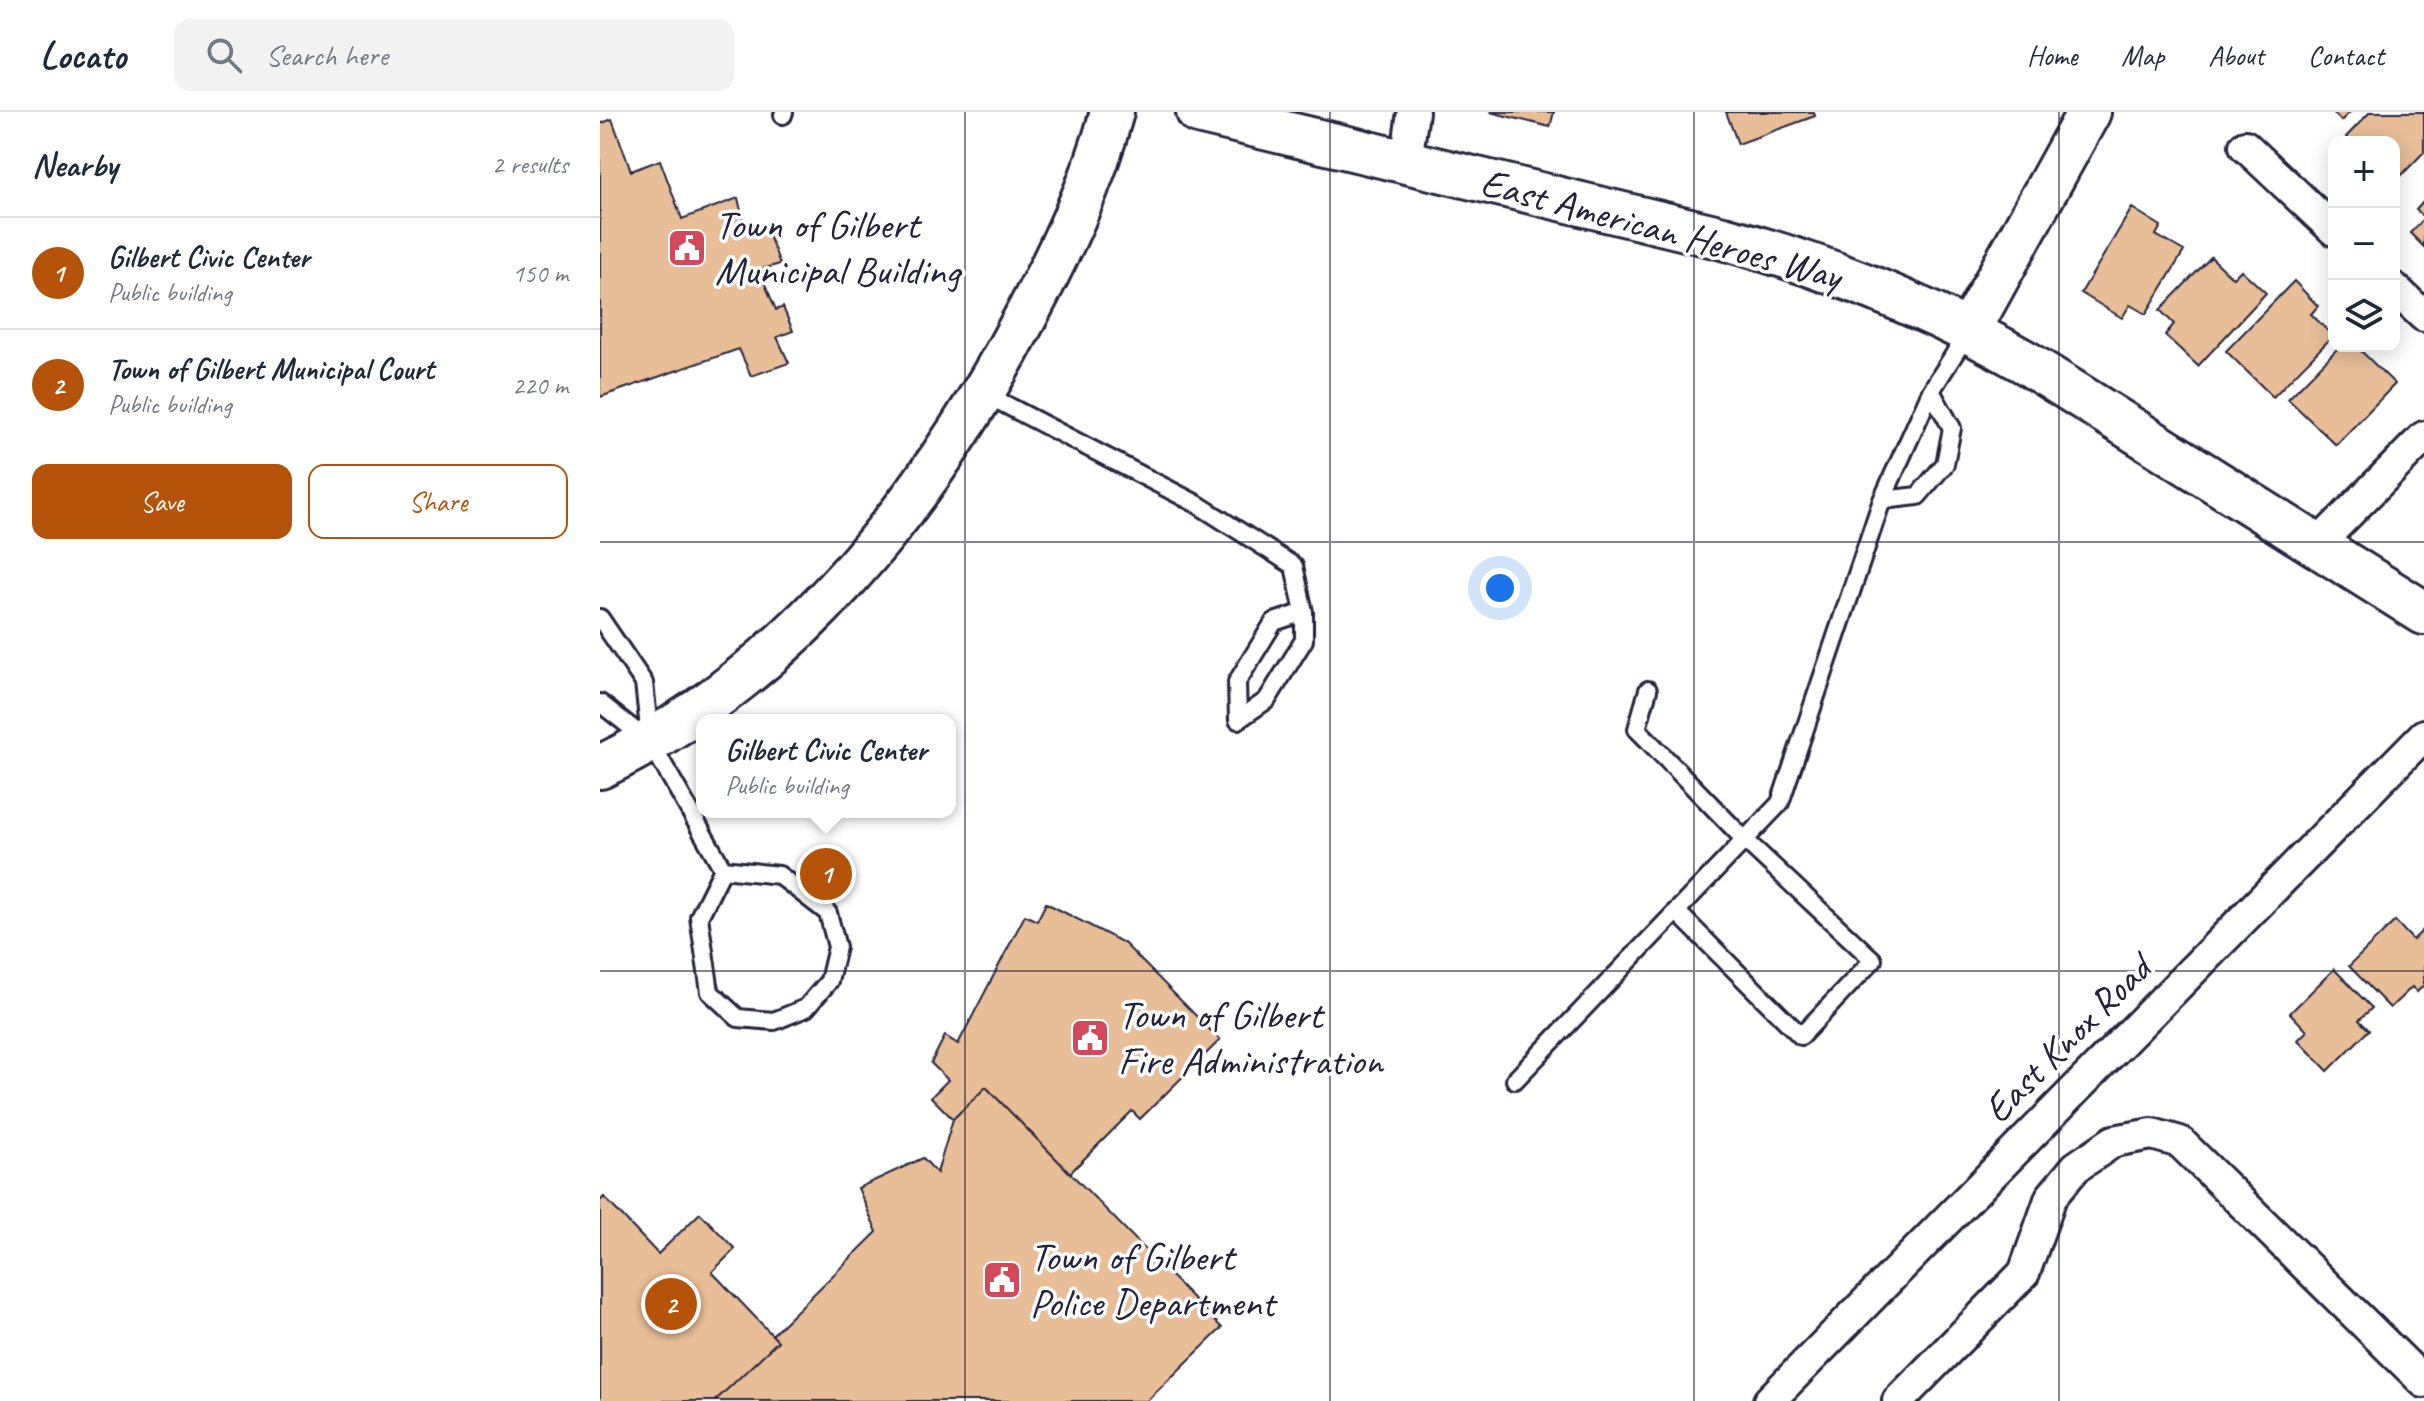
<!DOCTYPE html>
<html lang="en">
<head>
<meta charset="utf-8">
<style>
	:root { --surface:#fff; --page:#f2f2f3; --text:#1f2937; --muted:#747a83; --line:#e0e1e3; --accent:#b45309 }
	body { margin:0; font-family:Caveat,sans-serif; background:var(--page); color:var(--text) }
	.controls { position:absolute; right:24px; top:24px; display:grid; overflow:hidden; border-radius:16px; box-shadow:0 4px 20px #0003 }
	.controls button { width:72px; height:72px; display:grid; place-items:center; padding:0; border:0; border-bottom:2px solid var(--line); background:var(--surface); color:var(--text); font:40px sans-serif }
	.you { position:absolute; left:900px; top:476px; width:28px; height:28px; margin:-20px; border:6px solid #fff; border-radius:50%; background:#1a73e8; box-shadow:0 0 0 12px #1a73e833 }
	.badge { display:grid; place-items:center; width:52px; height:52px; border-radius:50%; background:var(--accent); color:#fff; font-size:26px; font-weight:700 }
	.pin { position:absolute; translate:-50% -50%; border:4px solid #fff; box-shadow:0 2px 8px #0006 }
	.popup { position:absolute; left:96px; top:602px; width:260px; height:104px; box-sizing:border-box; display:grid; place-content:center; border-radius:16px; background:var(--surface); filter:drop-shadow(0 2px 6px #0005); font-size:26px; white-space:nowrap; color:var(--muted) }
	.popup b { font-size:30px; color:var(--text) }
	.popup::after { content:''; position:absolute; left:50%; top:100%; margin-left:-16px; border:16px solid transparent; border-top-color:var(--surface) }
	.list { margin:0; padding:0; list-style:none }
	h2 { display:flex; justify-content:space-between; align-items:center; height:104px; margin:0; padding:0 32px; font-size:34px }
	h2 small { font-size:26px; font-weight:400; color:var(--muted) }
	.list li { display:grid; grid-template-columns:52px 1fr auto; gap:24px; align-items:center; box-sizing:border-box; height:112px; padding:0 32px; border-top:2px solid var(--line) }
	.list b { display:block; font-size:30px; white-space:nowrap }
	.list p { margin:0; font-size:26px; white-space:nowrap; color:var(--muted) }
	.list em { font-size:26px; font-style:normal; color:var(--muted) }
	.actions { display:flex; gap:16px; padding:24px 32px }
	.actions a { flex:1; padding:18px 0; border:2px solid var(--accent); border-radius:16px; text-align:center; font-size:28px; color:var(--accent) }
	.actions .main { background:var(--accent); color:#fff }
	.icon { flex:none; width:44px; height:44px; fill:none; stroke:currentColor; stroke-width:2; stroke-linecap:round; stroke-linejoin:round }
	.map { position:relative; flex:none; width:1824px; height:1289px; overflow:hidden }
	header { display:flex; align-items:center; gap:48px; box-sizing:border-box; height:112px; padding:0 40px; background:var(--surface); border-bottom:2px solid var(--line) }
	header strong { font-size:38px }
	nav { display:flex; gap:44px; margin-inline-start:auto; font-size:28px }
	.search { width:560px; height:72px; background:var(--page); display:flex; align-items:center; gap:20px; box-sizing:border-box; padding:0 28px; border-radius:16px; color:var(--muted); font-size:30px }
	main { display:flex }
	aside { flex:1; background:var(--surface) }
	.map>svg:first-child { display:block }
	.building { fill:#e8be98; stroke:#22223b; stroke-width:2 }
	.lines { fill:none; stroke-linecap:round; stroke-linejoin:round }
	.lane-casing { stroke:#22223b; stroke-width:22 }
	.street-casing { stroke:#22223b; stroke-width:36 }
	.secondary-casing { stroke:#22223b; stroke-width:48 }
	.lane { stroke:#fff; stroke-width:16 }
	.street { stroke:#fff; stroke-width:30 }
	.secondary { stroke:#fff; stroke-width:42 }
	.grid { fill:none; stroke:#22223b; stroke-width:2; stroke-opacity:0.55 }
	.labels { text-anchor:middle; dominant-baseline:central; stroke-width:7; stroke-linejoin:round; paint-order:stroke }
	.poi-label { font-size:40px; fill:#22223b; stroke:#fff; text-anchor:start }
	.street-label { font-size:40px; fill:#22223b; stroke:#fff }
</style>
</head>
<body>
<header>
<strong>Locato</strong>
<div class="search"><svg class="icon" aria-label="search" viewBox="0 0 24 24"><circle cx="10" cy="10" r="6"/><path d="M15 15l6 6"/></svg>Search here</div>
<nav><a>Home</a><a>Map</a><a>About</a><a>Contact</a></nav>
</header>
<main>
<aside>
<h2>Nearby<small>2 results</small></h2>
<ul class="list">
<li><span class="badge">1</span><div><b>Gilbert Civic Center</b><p>Public building</p></div><em>150 m</em></li>
<li><span class="badge">2</span><div><b>Town of Gilbert Municipal Court</b><p>Public building</p></div><em>220 m</em></li>
</ul>
<div class="actions"><a class="main">Save</a><a>Share</a></div>
</aside>
<div class="map">
<svg width="1824" height="1289" viewBox="0 0 1824 1289">
	<rect width="100%" height="100%" fill="#fff"/>
	<filter id="ink" filterUnits="userSpaceOnUse"><feTurbulence type="fractalNoise" baseFrequency=".0125" numOctaves="2"/><feDisplacementMap in="SourceGraphic" scale="16" xChannelSelector="R" yChannelSelector="G"/><feConvolveMatrix kernelMatrix="1 2 1 2 8 2 1 2 1" color-interpolation-filters="sRGB"/></filter>
	<g filter="url(#ink)">
		<path class="building" d="M 890,0 L 954,0 L 950,15 Z
			M 1126,0 L 1214,0 L 1215,4 L 1138,32 Z
			M 1733,0 L 1750,0 L 1741,9 Z
			M 1770,0 L 1824,0 L 1824,40 L 1794,71 L 1794,30 L 1752,30 L 1746,25 Z
			M 12,7 L 31,59 L 60,48 L 82,107 L 138,86 L 146,120 L 165,113 L 180,152 L 159,158 L 176,198 L 183,195 L 193,219 L 177,225 L 189,251 L 151,264 L 139,237 L 0,285 L 0,12 Z
			M 1824,89 L 1824,105 L 1816,98 Z
			M 1532,96 L 1561,114 L 1556,123 L 1584,139 L 1546,202 L 1530,193 L 1522,206 L 1481,181 Z
			M 1824,107 L 1824,135 L 1810,121 Z
			M 1611,145 L 1633,166 L 1641,158 L 1666,181 L 1598,254 L 1565,223 L 1574,212 L 1560,198 Z
			M 1694,169 L 1718,194 L 1711,202 L 1733,224 L 1673,285 L 1626,239 Z
			M 1740,234 L 1756,234 L 1795,272 L 1736,333 L 1688,287 Z
			M 446,791 L 524,831 L 620,928 L 540,1007 L 532,999 L 470,1061 L 386,975 L 353,1007 L 331,985 L 348,968 L 331,951 L 345,924 L 358,932 L 425,803 L 437,809 Z
			M 1795,809 L 1813,828 L 1824,817 L 1824,873 L 1817,880 L 1812,875 L 1790,896 L 1749,854 Z
			M 1734,857 L 1772,896 L 1759,908 L 1769,918 L 1728,959 L 1698,928 L 1707,919 L 1690,901 Z
			M 386,975 L 622,1216 L 547,1289 L 115,1289 L 178,1229 L 172,1223 L 277,1120 L 258,1076 L 323,1046 L 337,1061 L 353,1007 Z
			M 4,1085 L 58,1142 L 100,1101 L 135,1137 L 112,1160 L 178,1229 L 115,1289 L 0,1289 L 0,1089 Z"/>
		<g class="lines">
			<defs>
				<path id="lane" d="M 183,3 L 184,0
					M 383,281 L 597,392 L 694,454 L 704,500 L 704,528 L 667,588 L 638,608
					M 1282,388 L 1318,384 L 1345,352 L 1352,316 L 1331,279
					M 0,506 L 44,571 L 50,626
					M 1048,578 L 1037,617 L 1145,728 L 1273,848 L 1201,924 L 1076,799
					M 0,591 L 51,631 L 123,757
					M 638,608 L 637,570 L 674,510 L 704,500
					M 123,757 L 179,763 L 228,801 L 237,835 L 229,869 L 206,896 L 174,909 L 138,906 L 110,880 L 99,805 Z
					M 915,968 L 1180,691 L 1282,388 L 1331,279 L 1367,222"/>
				<path id="street" d="M 1645,34 L 1734,118
					M 806,50 L 813,0
					M 1794,176 L 1824,204
					M 1716,434 L 1824,325
					M 1169,1289 L 1824,623
					M 1298,1289 L 1424,1161 L 1451,1085 L 1476,1055 L 1514,1029 L 1552,1022 L 1580,1030 L 1824,1270"/>
				<path id="secondary" d="M 598,0 L 1123,126 C 1230,155 1331,196 1427,251 L 1824,501
					M 1369,218 L 1489,0
					M 0,655 C 190,565 328,389 425,206 C 460,140 493,72 512,0"/>
			</defs>
			<use href="#lane" class="lane-casing"/>
			<use href="#street" class="street-casing"/>
			<use href="#secondary" class="secondary-casing"/>
			<use href="#lane" class="lane"/>
			<use href="#street" class="street"/>
			<use href="#secondary" class="secondary"/>
		</g>
	</g>
	<path class="grid" d="M 365,0 L 365,1289M 730,0 L 730,1289M 1094,0 L 1094,1289M 1459,0 L 1459,1289M 0,430 L 1824,430M 0,859 L 1824,859"/>
	<defs>
		<symbol id="civic-square" viewBox="-11 -11 22 22"><rect x="-9" y="-9" width="18" height="18" rx="4" fill="#d1495b" stroke="#fff"/><path d="M-.6-6.5H3V-4.5H.6V-3L4-1V1h2V6H-6V1h2V-1L-.6-3ZM-1.2 2.5V6h2.4V2.5Z" fill="#fff"/></symbol>
	</defs>
	<g fill-rule="evenodd">
		<use href="#civic-square" x="65" y="114" width="44" height="44"/>
		<use href="#civic-square" x="468" y="904" width="44" height="44"/>
		<use href="#civic-square" x="380" y="1146" width="44" height="44"/>
	</g>
	<g class="labels">
		<g class="poi-label">
			<text x="115" y="113">Town of Gilbert<tspan x="115" dy="46">Municipal Building</tspan></text>
			<text x="518" y="903">Town of Gilbert<tspan x="518" dy="46">Fire Administration</tspan></text>
			<text x="430" y="1145">Town of Gilbert<tspan x="430" dy="46">Police Department</tspan></text>
		</g>
		<g class="street-label">
			<text transform="translate(1061 117) rotate(15)">East American Heroes Way</text>
			<text transform="translate(1467 927) rotate(-45)">East Knox Road</text>
		</g>
	</g>
</svg>
<div class="controls">
<button>+</button>
<button>−</button>
<button><svg class="icon" aria-label="layers" viewBox="0 0 24 24"><path d="M12 4l9 5-9 5-9-5zM3 14l9 5 9-5"/></svg></button>
</div>
<div class="you"></div>
<div class="pin badge" style="left:226px;top:762px">1</div>
<div class="popup"><b>Gilbert Civic Center</b>Public building</div>
<div class="pin badge" style="left:71px;top:1192px">2</div>
</div>
</main>
</body>
</html>
